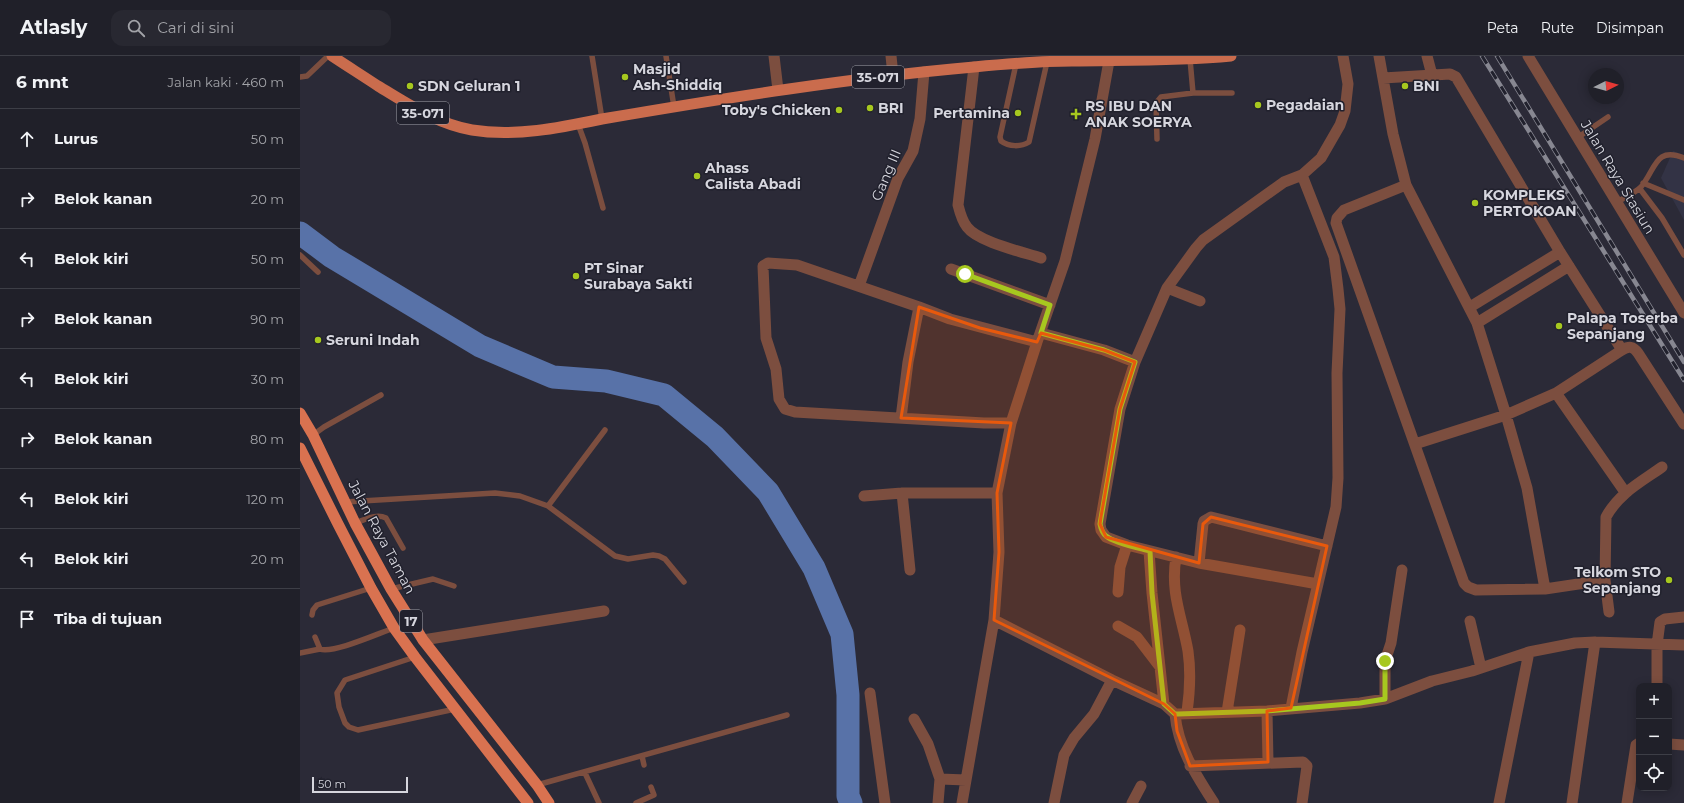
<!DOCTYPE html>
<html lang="id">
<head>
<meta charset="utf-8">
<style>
	:root { --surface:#202029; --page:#282831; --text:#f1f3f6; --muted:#a2a3a8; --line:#3d3e46 }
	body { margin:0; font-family:Montserrat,sans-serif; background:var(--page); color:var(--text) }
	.controls { position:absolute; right:12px; bottom:12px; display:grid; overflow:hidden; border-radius:8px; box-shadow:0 2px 10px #0003 }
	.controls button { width:36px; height:36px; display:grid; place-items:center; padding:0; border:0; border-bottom:1px solid var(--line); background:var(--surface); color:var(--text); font:20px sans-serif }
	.compass { position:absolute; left:1288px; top:12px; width:36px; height:36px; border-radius:50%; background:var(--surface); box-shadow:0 2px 10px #0003; rotate:85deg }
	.scale { position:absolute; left:12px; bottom:10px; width:96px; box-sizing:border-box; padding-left:4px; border:2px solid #d6d6de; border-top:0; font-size:11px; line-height:14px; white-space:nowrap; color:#d6d6de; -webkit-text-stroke:3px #21212d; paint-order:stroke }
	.stop { position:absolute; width:12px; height:12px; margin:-9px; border:3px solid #a7c81f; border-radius:50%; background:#fff }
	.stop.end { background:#a7c81f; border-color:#fff; box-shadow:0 1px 4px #0008 }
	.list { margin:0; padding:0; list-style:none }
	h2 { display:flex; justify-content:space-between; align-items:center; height:52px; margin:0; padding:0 16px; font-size:17px }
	h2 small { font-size:13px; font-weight:400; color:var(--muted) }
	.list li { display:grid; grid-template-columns:26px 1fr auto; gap:12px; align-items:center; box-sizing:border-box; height:60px; padding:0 16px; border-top:1px solid var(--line) }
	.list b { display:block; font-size:15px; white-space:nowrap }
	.list em { font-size:13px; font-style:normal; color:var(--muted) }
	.icon { flex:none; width:22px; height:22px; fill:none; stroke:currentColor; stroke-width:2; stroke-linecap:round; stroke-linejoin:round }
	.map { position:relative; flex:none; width:1384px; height:747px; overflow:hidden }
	header { display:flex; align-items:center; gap:24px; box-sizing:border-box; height:56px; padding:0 20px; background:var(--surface); border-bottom:1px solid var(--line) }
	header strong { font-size:19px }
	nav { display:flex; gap:22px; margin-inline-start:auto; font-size:14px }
	.search { width:280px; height:36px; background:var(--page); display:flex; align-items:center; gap:10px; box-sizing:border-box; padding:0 14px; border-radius:12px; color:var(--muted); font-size:15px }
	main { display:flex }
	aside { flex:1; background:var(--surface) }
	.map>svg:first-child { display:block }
	.built { fill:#333345 }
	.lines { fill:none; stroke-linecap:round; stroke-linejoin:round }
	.river { stroke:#5872a8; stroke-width:23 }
	.service { stroke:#7c4e3f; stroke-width:5.5 }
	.minor { stroke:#7c4e3f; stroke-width:11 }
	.primary { stroke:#ca6c4d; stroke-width:11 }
	.trunk { stroke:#d97250; stroke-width:11 }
	.rail-casing { stroke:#878791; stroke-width:4.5 }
	.rail { stroke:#21212d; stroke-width:3; stroke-dasharray:9; stroke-linecap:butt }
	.route { stroke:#a7c81f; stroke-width:5 }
	.marked { fill:#e8590c; fill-opacity:0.2; stroke:#e8590c; stroke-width:3; stroke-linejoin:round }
	.poi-dot { fill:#a7c81f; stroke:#21212d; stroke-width:1.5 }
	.labels { text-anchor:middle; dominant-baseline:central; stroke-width:3; stroke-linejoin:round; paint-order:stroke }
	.shield { fill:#21212d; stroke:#a0a0a9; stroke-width:1 }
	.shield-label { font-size:13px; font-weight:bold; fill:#d6d6de }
	.poi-label { font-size:14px; font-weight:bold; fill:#d6d6de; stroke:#21212d; text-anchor:start }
	.street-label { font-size:14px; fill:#d6d6de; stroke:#21212d }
</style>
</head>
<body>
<header>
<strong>Atlasly</strong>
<div class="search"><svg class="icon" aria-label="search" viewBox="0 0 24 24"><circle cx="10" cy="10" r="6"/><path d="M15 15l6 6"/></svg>Cari di sini</div>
<nav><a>Peta</a><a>Rute</a><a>Disimpan</a></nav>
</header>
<main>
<aside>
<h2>6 mnt<small>Jalan kaki · 460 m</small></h2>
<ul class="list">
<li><svg class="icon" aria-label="ahead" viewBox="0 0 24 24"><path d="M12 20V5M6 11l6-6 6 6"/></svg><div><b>Lurus</b></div><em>50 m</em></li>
<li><svg class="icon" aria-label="right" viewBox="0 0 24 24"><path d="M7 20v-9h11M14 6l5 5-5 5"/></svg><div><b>Belok kanan</b></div><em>20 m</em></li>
<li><svg class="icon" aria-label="left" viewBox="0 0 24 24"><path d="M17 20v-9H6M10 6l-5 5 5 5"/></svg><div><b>Belok kiri</b></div><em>50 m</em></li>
<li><svg class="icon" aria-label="right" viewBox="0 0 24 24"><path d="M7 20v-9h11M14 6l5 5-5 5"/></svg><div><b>Belok kanan</b></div><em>90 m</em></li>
<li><svg class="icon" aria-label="left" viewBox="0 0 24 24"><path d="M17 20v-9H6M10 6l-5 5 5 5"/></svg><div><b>Belok kiri</b></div><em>30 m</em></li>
<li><svg class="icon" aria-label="right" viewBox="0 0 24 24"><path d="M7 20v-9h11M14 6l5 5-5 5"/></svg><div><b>Belok kanan</b></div><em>80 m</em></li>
<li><svg class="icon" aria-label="left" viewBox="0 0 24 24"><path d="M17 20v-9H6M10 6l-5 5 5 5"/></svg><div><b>Belok kiri</b></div><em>120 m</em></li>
<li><svg class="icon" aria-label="left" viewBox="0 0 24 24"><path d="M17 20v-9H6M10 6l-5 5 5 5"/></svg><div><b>Belok kiri</b></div><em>20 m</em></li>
<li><svg class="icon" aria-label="arrive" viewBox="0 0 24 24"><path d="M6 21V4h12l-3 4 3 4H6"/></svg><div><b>Tiba di tujuan</b></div></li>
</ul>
</aside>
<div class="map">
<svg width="1384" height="747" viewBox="0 0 1384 747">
	<rect width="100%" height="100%" fill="#2b2a37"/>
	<path class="built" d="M 1373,95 L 1384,99 L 1384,164 L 1361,122 Z"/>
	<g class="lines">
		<path class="river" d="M 0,177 L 32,201 L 180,290 L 253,321 L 306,325 L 364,339 L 415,381 L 468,436 L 514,512 L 542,578 L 548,639 L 548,740 L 551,747"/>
		<path class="service" d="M 292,0 L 302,63
			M 366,0 L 374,51
			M 716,8 L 700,81 L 701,85 C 709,91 721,91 729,86 L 747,6
			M 0,21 L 7,20 L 28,0
			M 893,37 L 932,37
			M 278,68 L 285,87 L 303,152
			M 1277,82 L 1308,61
			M 857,83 L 856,47 L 861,41 L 893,37 L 890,3
			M 1343,127 L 1384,144
			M 1340,133 L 1362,162 L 1384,199
			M 1317,146 C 1324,142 1335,137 1341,131 C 1356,113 1355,90 1384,102
			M 0,199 L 18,216
			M 13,379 L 24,371 L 81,339
			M 45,446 L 195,437 L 220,440 L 248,450 L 315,500 L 328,503 L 353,499 L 359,500 L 365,503 L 384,526
			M 248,450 L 305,374
			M 55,467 C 65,464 76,457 86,462 L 103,492
			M 91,533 L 133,523 L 154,530
			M 12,559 L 13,554 L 17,549 L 71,532
			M 15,581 L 20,593 C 33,598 79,577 94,572
			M 0,597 L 20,593
			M 115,601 L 45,624 L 37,637 L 39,651 L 45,667 L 49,671 L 58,674 L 155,653
			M 342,700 L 344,709
			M 285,717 L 299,747
			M 237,729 L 487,659
			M 336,747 L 354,739 L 351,731"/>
		<path class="minor" d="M 474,0 L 478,34
			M 591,0 L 593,19
			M 1079,0 L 1093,78 L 1106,129 L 1177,267 L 1206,359 L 1227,432 L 1245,533
			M 1127,0 L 1132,19
			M 1228,0 L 1384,257
			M 674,11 L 658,149 C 660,157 662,165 667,171 C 678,186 723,196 741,202
			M 1083,22 L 1150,18 L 1156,21 L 1260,196 L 1322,294
			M 1106,129 L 1044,154 L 1037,162 L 1036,167 L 1164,527 L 1168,531 L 1176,534 L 1245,533 L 1305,524
			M 651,213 L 750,249
			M 559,230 L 598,122 L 613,95 L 620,63 L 624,16
			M 867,232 L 900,245
			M 1170,251 L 1260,196
			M 1177,267 L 1269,210
			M 741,277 L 804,294 L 835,306
			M 1256,337 L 1325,436
			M 601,362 L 608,306 L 619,251
			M 711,367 L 684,367 L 495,356 L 485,353 L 479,343 L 476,313 L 466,282 L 463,210 L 468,207 L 497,209 L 619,251 L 650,263 L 737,286
			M 1115,388 L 1206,359 L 1256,337 L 1322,294 C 1329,290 1333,290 1338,297 L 1384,368
			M 602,437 L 610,514
			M 564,440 L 602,437 L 697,437
			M 849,495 L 852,537 L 860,611
			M 876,501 C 870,537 882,561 888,595 C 891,616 890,635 887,656
			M 899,507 L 903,468 L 904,465 L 911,461 L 1027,490
			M 1018,528 L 899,507 L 827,489 L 806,481 L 801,474 L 800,468 L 820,353 L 835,306 L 867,232 L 896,192 L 903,184 L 984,126 L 1002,119 L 1021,102 L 1040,69 L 1045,55 L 1048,28 L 1043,0
			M 818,536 L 820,511 L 827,489
			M 1309,556 L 1305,524 L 1306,461 C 1319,437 1341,426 1362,411
			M 694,564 L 812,624 L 864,648 L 875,658 L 878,658 L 967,655 L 1060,647 L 1085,643 L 1132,625 L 1172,615 L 1229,596 L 1275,587 L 1295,586 L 1384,589
			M 1170,565 L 1181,612
			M 818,570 L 837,581 L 860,611 L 864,648
			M 123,584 L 304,555
			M 1357,630 L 1357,589 L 1360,566 L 1365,563 L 1384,561
			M 570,637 L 585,747
			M 1085,643 L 1085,605 L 1091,587 L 1102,514
			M 991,652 L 1002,596 L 1036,451 L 1038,422 L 1037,317 L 1040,253 L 1038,233 L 1034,201 L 1002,119
			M 967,655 L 968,706
			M 927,656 L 940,574
			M 875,658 C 878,692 896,719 914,747
			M 614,663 L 628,688 L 640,723 L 666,724
			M 1369,688 L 1384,689
			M 890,710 L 1003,706 L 1007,710 L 1002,747
			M 638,747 L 640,723
			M 662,747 L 694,564 L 699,496 L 697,437 L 711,367 L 737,286 L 765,205 L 795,83 L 809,5
			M 754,747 L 764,699 L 774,682 L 794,658 L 812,624
			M 832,747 L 841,730
			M 1199,747 L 1229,596
			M 1272,747 L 1295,586
			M 1327,747 L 1336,689 L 1339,687"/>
		<path class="primary" d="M 32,0 C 47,10 63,20 78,30 C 108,48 137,68 172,74 C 215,81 259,72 302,63 C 425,42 549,22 674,11 C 706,8 740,5 772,5 C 825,4 878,5 931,0"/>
		<path class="trunk" d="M 0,357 L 13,379 L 55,467 L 91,533 L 123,584 L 237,729 L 249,747
			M 0,392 L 37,466 L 71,532 L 94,572 L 115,601 L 228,747"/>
		<defs>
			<path id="rail" d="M 1182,0 L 1384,324
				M 1197,0 L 1384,306"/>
		</defs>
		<use href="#rail" class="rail-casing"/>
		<use href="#rail" class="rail"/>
	</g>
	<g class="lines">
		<path class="route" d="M 665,218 L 750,249 L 741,277 L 804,294 L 835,306 L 820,353 L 800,468 C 801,473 802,477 806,480 C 814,487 839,492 850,495 L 852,537 L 864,648 L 875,658 L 878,658 L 967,655 L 1060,647 L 1085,643 L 1085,605"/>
	</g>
	<path class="marked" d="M 619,251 L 680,272 L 737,286 L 741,277 L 804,294 L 835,306 L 820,353 L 801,461 L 800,468 L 806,481 L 899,507 L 903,468 L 911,461 L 1027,490 L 991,652 L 967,655 L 968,706 L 890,710 L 877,675 L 875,658 L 864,648 L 694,564 L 699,496 L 697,437 L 711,367 L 601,362 Z"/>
	<g class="poi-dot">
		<circle cx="325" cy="21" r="4"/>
		<circle cx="110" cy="30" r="4"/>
		<circle cx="1105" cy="30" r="4"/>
		<circle cx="958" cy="49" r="4"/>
		<circle cx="570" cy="52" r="4"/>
		<circle cx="539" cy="54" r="4"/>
		<circle cx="718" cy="57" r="4"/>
		<path d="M774 52h4v4h4v4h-4v4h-4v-4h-4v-4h4z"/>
		<circle cx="397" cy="120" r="4"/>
		<circle cx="1175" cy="147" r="4"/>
		<circle cx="276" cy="220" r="4"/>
		<circle cx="1259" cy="270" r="4"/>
		<circle cx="18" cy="284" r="4"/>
		<circle cx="1369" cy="524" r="4"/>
	</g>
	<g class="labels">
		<g class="shield">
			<rect x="552" y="10" width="52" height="22" rx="3"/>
			<rect x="97" y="46" width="52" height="22" rx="3"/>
			<rect x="100" y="554" width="22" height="22" rx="3"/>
		</g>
		<g class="shield-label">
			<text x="578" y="21">35-071</text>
			<text x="123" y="57">35-071</text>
			<text x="111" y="565">17</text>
		</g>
		<g class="poi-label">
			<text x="333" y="13">Masjid<tspan x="333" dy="16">Ash-Shiddiq</tspan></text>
			<text x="118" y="30">SDN Geluran 1</text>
			<text x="1113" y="30">BNI</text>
			<text x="966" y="49">Pegadaian</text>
			<text x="785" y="50">RS IBU DAN<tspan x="785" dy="16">ANAK SOERYA</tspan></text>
			<text x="578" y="52">BRI</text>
			<text x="531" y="54" text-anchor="end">Toby's Chicken</text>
			<text x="710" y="57" text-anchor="end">Pertamina</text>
			<text x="405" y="112">Ahass<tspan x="405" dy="16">Calista Abadi</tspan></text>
			<text x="1183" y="139">KOMPLEKS<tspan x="1183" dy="16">PERTOKOAN</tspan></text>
			<text x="284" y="212">PT Sinar<tspan x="284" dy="16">Surabaya Sakti</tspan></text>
			<text x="1267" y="262">Palapa Toserba<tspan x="1267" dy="16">Sepanjang</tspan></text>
			<text x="26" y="284">Seruni Indah</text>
			<text x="1361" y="516" text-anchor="end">Telkom STO<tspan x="1361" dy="16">Sepanjang</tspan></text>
		</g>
		<g class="street-label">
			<text transform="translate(586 119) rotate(-67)">Gang III</text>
			<text transform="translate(1318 121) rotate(59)">Jalan Raya Stasiun</text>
			<text transform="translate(82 481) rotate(62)">Jalan Raya Taman</text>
		</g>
	</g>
</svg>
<div class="controls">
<button>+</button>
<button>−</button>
<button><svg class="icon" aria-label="locate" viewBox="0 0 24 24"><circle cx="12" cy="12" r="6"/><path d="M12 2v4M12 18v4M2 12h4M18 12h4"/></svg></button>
</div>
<svg class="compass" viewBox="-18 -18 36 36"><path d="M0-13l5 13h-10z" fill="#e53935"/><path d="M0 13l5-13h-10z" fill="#a2a3a8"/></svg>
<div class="scale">50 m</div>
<div class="stop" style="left:665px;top:218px"></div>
<div class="stop end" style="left:1085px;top:605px"></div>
</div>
</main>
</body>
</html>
